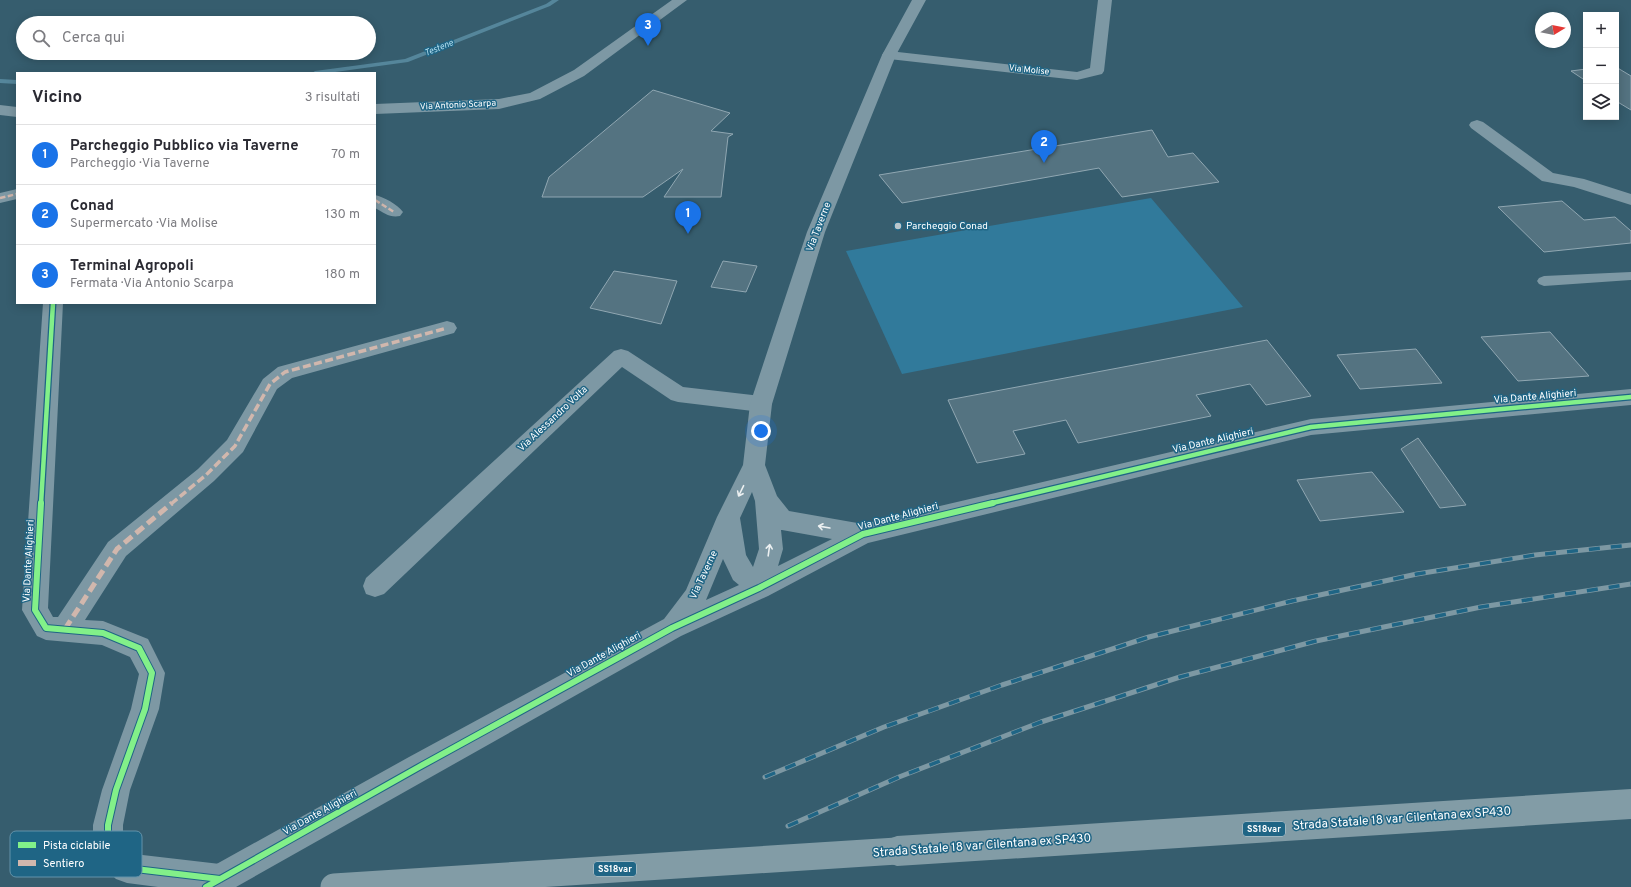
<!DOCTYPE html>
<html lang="it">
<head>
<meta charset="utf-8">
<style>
	:root { --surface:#fff; --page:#f7f7f7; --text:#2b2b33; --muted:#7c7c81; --line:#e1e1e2; --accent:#1a73e8 }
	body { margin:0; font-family:Overpass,sans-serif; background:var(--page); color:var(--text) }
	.controls { position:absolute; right:12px; top:12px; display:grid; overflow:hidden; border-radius:0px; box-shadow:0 2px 10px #0003 }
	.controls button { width:36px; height:36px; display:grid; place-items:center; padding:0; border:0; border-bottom:1px solid var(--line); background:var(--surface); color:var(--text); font:20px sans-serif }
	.compass { position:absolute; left:1535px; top:12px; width:36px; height:36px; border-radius:50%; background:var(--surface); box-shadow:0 2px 10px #0003; rotate:80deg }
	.you { position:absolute; left:761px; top:431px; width:14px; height:14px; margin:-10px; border:3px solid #fff; border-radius:50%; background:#1a73e8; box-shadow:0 0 0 6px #1a73e833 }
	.badge { display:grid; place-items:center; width:26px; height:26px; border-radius:50%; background:var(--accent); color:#fff; font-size:13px; font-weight:700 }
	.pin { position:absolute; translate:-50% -33px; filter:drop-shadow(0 1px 2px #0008) }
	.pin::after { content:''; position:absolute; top:21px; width:14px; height:12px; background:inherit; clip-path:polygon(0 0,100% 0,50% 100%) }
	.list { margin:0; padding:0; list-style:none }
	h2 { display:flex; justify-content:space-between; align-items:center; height:52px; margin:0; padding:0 16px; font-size:17px }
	h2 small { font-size:13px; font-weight:400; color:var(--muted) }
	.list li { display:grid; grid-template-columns:26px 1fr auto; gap:12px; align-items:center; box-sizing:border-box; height:60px; padding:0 16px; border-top:1px solid var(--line) }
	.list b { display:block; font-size:15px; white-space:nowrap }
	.list p { margin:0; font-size:13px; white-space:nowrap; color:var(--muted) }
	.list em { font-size:13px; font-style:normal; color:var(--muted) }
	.icon { flex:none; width:22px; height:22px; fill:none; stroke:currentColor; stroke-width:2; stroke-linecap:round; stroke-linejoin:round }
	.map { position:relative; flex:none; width:1631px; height:887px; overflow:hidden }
	.search { position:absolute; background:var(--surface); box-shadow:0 2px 10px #0003; left:16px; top:16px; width:360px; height:44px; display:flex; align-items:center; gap:10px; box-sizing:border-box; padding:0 14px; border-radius:22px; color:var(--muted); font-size:15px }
	.panel { position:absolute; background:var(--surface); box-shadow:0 2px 10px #0003; left:16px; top:72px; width:360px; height:232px; border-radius:0px }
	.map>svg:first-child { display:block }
	.green { fill:#317a9b }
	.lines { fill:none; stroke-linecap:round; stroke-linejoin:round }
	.stream { fill:#55869b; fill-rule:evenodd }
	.building { fill:#547381; stroke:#90a7b2 }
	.service { fill:#7d98a4; fill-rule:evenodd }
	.minor { fill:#7d98a4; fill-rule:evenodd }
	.tertiary { fill:#7d98a4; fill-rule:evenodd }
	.trunk { fill:#829ca6; fill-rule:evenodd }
	.rail-casing { stroke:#7d98a3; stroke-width:5 }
	.rail { stroke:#1f6585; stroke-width:3.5; stroke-dasharray:11; stroke-linecap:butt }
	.trunk-bridge { stroke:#829ca6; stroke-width:27 }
	.quiet-far2 { stroke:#d1b7ad; stroke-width:2.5; stroke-dasharray:5.5 2.5; stroke-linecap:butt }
	.quiet-far1 { stroke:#d1b7ad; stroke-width:3.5; stroke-dasharray:8 3.5; stroke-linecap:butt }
	.quiet { stroke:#d1b7ad; stroke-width:5; stroke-dasharray:10 5; stroke-linecap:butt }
	.cycleway-far1-casing { stroke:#1f6585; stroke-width:7 }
	.cycleway-casing { stroke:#1f6585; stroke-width:8 }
	.cycleway-far1 { stroke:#82f089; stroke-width:4.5 }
	.cycleway { stroke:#82f089; stroke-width:6 }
	.oneway { stroke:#ecf0f1 }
	.poi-dot { fill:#b9c6cc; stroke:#1f6585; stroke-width:1.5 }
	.labels { text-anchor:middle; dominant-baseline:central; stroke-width:3; stroke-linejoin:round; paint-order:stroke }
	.far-water-label { font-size:9px; font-style:italic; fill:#b3dff1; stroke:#1f6585 }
	.far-street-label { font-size:9px; fill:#fff; stroke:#1f6585 }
	.shield { fill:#1f6585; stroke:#bcd1da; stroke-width:1 }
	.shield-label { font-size:9px; font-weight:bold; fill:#fff }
	.poi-label { font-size:10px; fill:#fff; stroke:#1f6585; text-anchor:start }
	.street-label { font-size:10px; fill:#fff; stroke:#1f6585 }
	.near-street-label { font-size:12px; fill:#fff; stroke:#1f6585 }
	.key { fill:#1f6585; stroke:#6293aa; stroke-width:1 }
	.key-label { font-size:11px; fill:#fff }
</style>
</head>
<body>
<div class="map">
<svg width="1631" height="887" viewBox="0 0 1631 887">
	<rect width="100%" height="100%" fill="#365d6e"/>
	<path class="green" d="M 1151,198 L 1243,307 L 902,374 L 846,251 Z"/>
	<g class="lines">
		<path class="stream" d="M 552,0 L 559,0 L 550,6 L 408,62 L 328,73 L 312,73 L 315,71 L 405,59 L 546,4 Z
			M 0,79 L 17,80 L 17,84 L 0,83 Z"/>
	</g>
	<path class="building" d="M 1616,67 L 1631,76 L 1631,110 L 1616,101 Z
		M 1586,69 L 1586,81 L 1571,71 Z
		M 653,90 L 730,113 L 711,131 L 733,134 L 728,137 L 721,197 L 664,197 L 683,169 L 643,197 L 542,197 L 549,177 Z
		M 1152,130 L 1168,157 L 1193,153 L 1219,182 L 1122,197 L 1099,168 L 902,203 L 879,175 Z
		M 1562,201 L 1584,220 L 1615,217 L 1631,231 L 1631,243 L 1544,252 L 1498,207 Z
		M 723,261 L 757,266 L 746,292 L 711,287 Z
		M 614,271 L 677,281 L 661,324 L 590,308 Z
		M 1550,332 L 1589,376 L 1518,381 L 1481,337 Z
		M 1267,340 L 1311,396 L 1266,405 L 1250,384 L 1196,395 L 1211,416 L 1078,443 L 1066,420 L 1013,431 L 1025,454 L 977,463 L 948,400 Z
		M 1416,349 L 1442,383 L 1360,389 L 1337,355 Z
		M 1418,438 L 1466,505 L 1440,508 L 1401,449 Z
		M 1372,472 L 1404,512 L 1320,521 L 1297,480 Z"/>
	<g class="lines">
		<path class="service" d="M 1631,272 L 1631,280 L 1544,286 L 1539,284 L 1537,281 L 1539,278 L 1544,276 Z"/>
		<path class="minor" d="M 672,0 L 687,0 L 584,76 L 540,99 L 499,109 L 375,114 L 375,104 L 499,99 L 530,93 L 574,70 Z
			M 1098,0 L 1112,0 L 1104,71 L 1102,74 L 1077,80 L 889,59 L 884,58 L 882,55 L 884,52 L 889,51 L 1077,72 L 1090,68 Z
			M 0,105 L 17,107 L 17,117 L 0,115 Z
			M 1477,120 L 1483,122 L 1553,173 L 1584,179 L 1631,194 L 1631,205 L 1574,187 L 1542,181 L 1471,128 L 1469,125 L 1471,122 Z
			M 17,189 L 17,199 L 0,203 L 0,193 Z
			M 375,195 C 384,197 397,204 403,212 L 400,216 C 390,218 384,213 375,208 Z
			M 43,303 L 63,303 L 48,608 L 53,617 L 58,617 L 108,542 L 198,469 L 227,440 L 263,379 L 278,367 L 447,321 L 454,323 L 457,328 L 454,333 L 292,378 L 277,389 L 243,452 L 214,481 L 126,556 L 85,620 L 103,621 L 148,639 L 165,673 L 159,709 L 130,790 L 123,825 L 123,843 L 134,854 L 220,864 L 231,868 L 235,879 L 232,887 L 158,887 L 127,883 L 116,879 L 97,861 L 93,850 L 93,825 L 102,790 L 131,709 L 139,674 L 130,657 L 102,645 L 46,640 L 37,636 L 22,610 Z
			M 621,349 L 628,351 L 683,387 L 761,396 L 768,398 L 772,404 L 768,410 L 761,412 L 678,402 L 671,400 L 622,367 L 384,594 L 375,597 L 366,594 L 363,586 L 366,578 L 614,351 Z"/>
		<path class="tertiary" d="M 912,0 L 926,0 L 896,55 L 825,232 L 772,404 L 765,465 L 777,496 L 789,511 L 863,524 L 1311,419 L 1631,389 L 1631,405 L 1311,435 L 868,543 L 768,596 L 681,636 L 236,887 L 191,887 L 195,876 L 409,757 L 664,619 L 686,590 L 717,517 L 743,465 L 750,404 L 807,232 L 882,55 ZM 752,492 L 755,501 L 759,549 L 753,567 L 746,555 L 740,518 ZM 781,530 L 782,530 L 832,539 L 778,566 L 783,549 ZM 723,559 L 733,580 L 739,585 L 706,600 Z"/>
		<path class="trunk" d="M 1631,789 L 1631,819 L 897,866 L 886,862 L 882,851 L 886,840 L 897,836 Z"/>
		<defs>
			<path id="rail" d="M 765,777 L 884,727 L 1002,685 L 1149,637 L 1292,601 L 1417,574 L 1535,555 L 1631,545
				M 788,826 L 899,777 L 1041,722 L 1180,677 L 1316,641 L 1481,607 L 1631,584"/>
		</defs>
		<use href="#rail" class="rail-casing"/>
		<use href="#rail" class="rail"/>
		<path class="trunk-bridge" d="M 334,887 L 897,851"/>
		<path class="quiet-far2" d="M 0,198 L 17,194
			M 375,200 L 394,212"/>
		<path class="quiet-far1" d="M 171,504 L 206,475 L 235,446 L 270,384 L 285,372 L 447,328"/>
		<path class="quiet" d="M 65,629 L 117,549 L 172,503"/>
		<defs>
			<path id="cycleway-far1" d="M 41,504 L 53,303
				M 988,504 L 1311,427 L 1631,397"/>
			<path id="cycleway" d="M 41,503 L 35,610 L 46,628 L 103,633 L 139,648 L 152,673 L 145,709 L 116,790 L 108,825 L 108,850 L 127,868 L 220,879
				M 206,887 L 419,767 L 672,628 L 759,588 L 863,534 L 993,503"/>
		</defs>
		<use href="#cycleway-far1" class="cycleway-far1-casing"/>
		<use href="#cycleway" class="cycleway-casing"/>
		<use href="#cycleway-far1" class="cycleway-far1"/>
		<use href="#cycleway" class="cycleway"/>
	</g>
	<defs><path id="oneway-shaft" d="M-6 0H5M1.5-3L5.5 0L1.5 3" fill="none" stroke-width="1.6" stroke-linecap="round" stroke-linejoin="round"/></defs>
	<g class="oneway">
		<use href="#oneway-shaft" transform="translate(741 491) rotate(116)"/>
		<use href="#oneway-shaft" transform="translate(824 527) rotate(-170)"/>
		<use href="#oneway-shaft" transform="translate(769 550) rotate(-82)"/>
	</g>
	<circle class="poi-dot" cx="898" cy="226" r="4"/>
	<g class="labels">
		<g class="far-water-label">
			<text transform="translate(439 48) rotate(-22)">Testene</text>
		</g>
		<g class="far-street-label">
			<text transform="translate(1029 70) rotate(6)">Via Molise</text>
			<text transform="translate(458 105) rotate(-3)">Via Antonio Scarpa</text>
		</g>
		<g class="shield">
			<rect x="1243" y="822" width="42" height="14" rx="3"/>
			<rect x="594" y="862" width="42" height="14" rx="3"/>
		</g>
		<g class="shield-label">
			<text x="1264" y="829">SS18var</text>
			<text x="615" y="869">SS18var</text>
		</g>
		<g class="poi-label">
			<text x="906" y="226">Parcheggio Conad</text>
		</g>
		<g class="street-label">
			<text transform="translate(819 227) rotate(-69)">Via Taverne</text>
			<text transform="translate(1535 397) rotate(-5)">Via Dante Alighieri</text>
			<text transform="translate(553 419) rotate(-43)">Via Alessandro Volta</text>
			<text transform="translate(1213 441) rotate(-13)">Via Dante Alighieri</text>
			<text transform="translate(898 517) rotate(-15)">Via Dante Alighieri</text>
			<text transform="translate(29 561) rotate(-87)">Via Dante Alighieri</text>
			<text transform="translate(704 575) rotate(-65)">Via Taverne</text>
			<text transform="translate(604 655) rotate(-29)">Via Dante Alighieri</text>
			<text transform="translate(320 813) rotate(-29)">Via Dante Alighieri</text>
		</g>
		<g class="near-street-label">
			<text transform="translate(1402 819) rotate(-4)">Strada Statale 18 var Cilentana ex SP430</text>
			<text transform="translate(982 846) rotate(-4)">Strada Statale 18 var Cilentana ex SP430</text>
		</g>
	</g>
	<rect x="10" y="831" width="132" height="46" rx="6" class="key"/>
	<rect x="18" y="842" width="18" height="6" fill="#82f089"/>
	<rect x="18" y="860" width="18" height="6" fill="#d1b7ad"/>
	<g class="key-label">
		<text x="43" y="849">Pista ciclabile</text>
		<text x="43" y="867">Sentiero</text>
	</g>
</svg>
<div class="controls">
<button>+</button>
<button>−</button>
<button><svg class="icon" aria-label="layers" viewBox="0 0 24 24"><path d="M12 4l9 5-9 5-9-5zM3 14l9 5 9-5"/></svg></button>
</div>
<svg class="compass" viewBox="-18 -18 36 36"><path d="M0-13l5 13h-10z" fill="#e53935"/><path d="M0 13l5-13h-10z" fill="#7c7c81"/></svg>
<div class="you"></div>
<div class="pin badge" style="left:688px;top:234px">1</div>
<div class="pin badge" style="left:1044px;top:163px">2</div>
<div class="pin badge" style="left:648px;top:46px">3</div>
<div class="search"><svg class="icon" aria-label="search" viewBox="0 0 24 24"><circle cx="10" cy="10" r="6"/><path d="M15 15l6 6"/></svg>Cerca qui</div>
<section class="panel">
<h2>Vicino<small>3 risultati</small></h2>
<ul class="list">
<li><span class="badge">1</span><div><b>Parcheggio Pubblico via Taverne</b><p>Parcheggio · Via Taverne</p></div><em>70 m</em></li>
<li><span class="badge">2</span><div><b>Conad</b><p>Supermercato · Via Molise</p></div><em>130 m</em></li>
<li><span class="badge">3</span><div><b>Terminal Agropoli</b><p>Fermata · Via Antonio Scarpa</p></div><em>180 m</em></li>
</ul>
</section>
</div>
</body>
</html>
